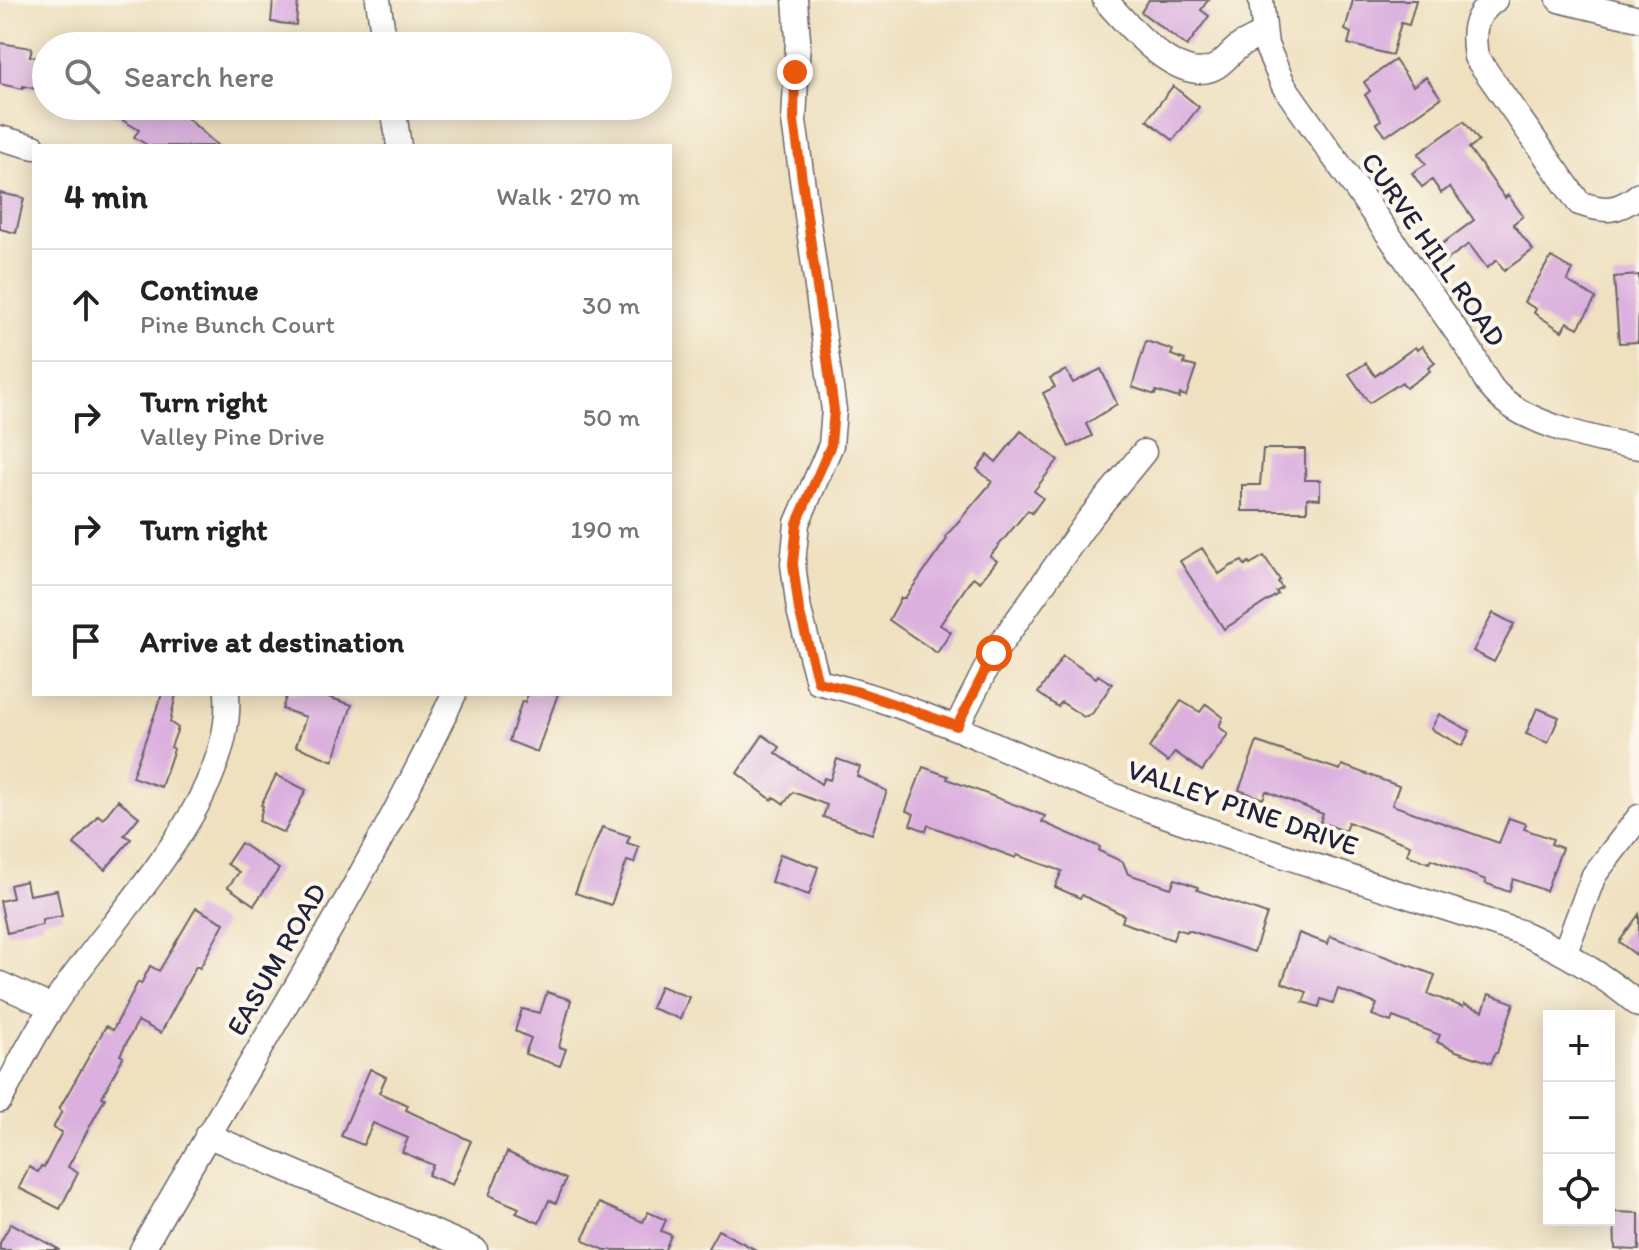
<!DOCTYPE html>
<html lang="en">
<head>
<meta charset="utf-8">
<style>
	:root { --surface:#fff; --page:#f6f6f6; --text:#222; --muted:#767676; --line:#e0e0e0 }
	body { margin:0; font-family:Itim,sans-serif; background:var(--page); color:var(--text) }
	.controls { position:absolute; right:24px; bottom:24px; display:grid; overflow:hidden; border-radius:0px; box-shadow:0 4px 20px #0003 }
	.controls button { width:72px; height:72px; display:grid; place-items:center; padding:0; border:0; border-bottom:2px solid var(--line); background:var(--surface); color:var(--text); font:40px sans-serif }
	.stop { position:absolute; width:24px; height:24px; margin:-18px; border:6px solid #ea580c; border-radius:50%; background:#fff }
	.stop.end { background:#ea580c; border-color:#fff; box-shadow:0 2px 8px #0008 }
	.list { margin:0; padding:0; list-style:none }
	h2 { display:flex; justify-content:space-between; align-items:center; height:104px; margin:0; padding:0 32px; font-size:34px }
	h2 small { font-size:26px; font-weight:400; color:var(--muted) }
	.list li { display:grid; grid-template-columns:52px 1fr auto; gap:24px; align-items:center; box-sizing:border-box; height:112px; padding:0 32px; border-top:2px solid var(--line) }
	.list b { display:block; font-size:30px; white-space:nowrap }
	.list p { margin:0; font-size:26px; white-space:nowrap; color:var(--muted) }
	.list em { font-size:26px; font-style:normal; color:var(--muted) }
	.icon { flex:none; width:44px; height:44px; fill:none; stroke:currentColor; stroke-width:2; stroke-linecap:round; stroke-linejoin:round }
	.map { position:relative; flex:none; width:1639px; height:1250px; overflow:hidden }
	.search { position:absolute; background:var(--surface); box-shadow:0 4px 20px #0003; left:32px; top:32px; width:640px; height:88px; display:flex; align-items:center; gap:20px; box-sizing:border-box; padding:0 28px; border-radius:44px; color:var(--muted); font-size:30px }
	.panel { position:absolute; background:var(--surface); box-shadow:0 4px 20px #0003; left:32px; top:144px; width:640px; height:552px; border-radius:0px }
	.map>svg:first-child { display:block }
	.building { fill:#dbb0df }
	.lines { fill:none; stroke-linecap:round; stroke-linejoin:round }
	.minor-casing { stroke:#6a6469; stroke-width:27 }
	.minor { stroke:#fff; stroke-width:24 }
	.route { stroke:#ea580c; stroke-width:10 }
	.labels { text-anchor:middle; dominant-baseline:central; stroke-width:8; stroke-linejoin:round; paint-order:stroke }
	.street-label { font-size:28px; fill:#22223b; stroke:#fbf7ec }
</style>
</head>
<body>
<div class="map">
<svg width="1639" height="1250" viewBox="0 0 1639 1250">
	<rect width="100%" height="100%" fill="#fbf7ec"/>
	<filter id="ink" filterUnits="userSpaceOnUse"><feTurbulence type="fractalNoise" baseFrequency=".0125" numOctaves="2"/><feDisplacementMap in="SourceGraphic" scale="16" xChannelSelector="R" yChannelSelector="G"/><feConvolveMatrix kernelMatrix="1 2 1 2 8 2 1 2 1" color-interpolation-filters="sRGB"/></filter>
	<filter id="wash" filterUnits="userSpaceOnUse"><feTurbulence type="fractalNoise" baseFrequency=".006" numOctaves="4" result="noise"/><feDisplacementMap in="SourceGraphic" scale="32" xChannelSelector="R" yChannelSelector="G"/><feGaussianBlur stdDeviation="1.8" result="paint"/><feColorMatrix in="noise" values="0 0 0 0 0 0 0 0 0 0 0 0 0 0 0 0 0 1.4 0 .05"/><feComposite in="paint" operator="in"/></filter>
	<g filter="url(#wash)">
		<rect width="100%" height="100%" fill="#efe0bf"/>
		<g id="blocks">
			<path class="building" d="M 273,0 L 298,0 L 296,25 L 271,22 Z
				M 1149,0 L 1208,0 L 1201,10 L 1209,16 L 1187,46 L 1141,12 Z
				M 1353,0 L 1416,0 L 1409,25 L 1401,23 L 1392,55 L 1348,44 L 1351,33 L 1345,30 Z
				M 0,43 L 32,48 L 30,56 L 43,59 L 36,89 L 23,86 L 23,89 L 0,84 Z
				M 1395,60 L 1413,86 L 1426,77 L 1441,98 L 1386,136 L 1376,123 L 1381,120 L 1365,95 L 1370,91 L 1364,82 Z
				M 1173,86 L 1199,107 L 1173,140 L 1147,120 Z
				M 99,106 L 174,106 L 218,146 L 149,146 L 134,137 L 139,130 Z
				M 1464,121 L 1479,141 L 1469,148 L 1505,198 L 1508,195 L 1523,216 L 1513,224 L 1533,250 L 1504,271 L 1497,260 L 1487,268 L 1469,244 L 1439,265 L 1430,253 L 1474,220 L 1450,187 L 1441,193 L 1432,180 L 1422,187 L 1412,173 L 1426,164 L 1418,154 Z
				M 0,193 L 24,198 L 16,233 L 0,229 Z
				M 1551,257 L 1573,270 L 1567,281 L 1596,298 L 1578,328 L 1567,322 L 1562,331 L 1534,313 L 1536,309 L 1524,302 Z
				M 1639,275 L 1638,342 L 1619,343 L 1614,277 Z
				M 1146,341 L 1173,350 L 1171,355 L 1185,360 L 1184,364 L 1196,367 L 1186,396 L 1180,394 L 1179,398 L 1156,391 L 1155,395 L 1132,387 Z
				M 1422,346 L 1435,363 L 1428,368 L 1430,371 L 1406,388 L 1402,382 L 1369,403 L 1349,374 L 1366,363 L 1375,376 L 1415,347 L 1417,350 Z
				M 1101,369 L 1117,404 L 1086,424 L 1092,436 L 1069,447 L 1043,393 L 1055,387 L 1050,378 L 1066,370 L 1073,383 Z
				M 1021,431 L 1058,460 L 1034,491 L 1043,498 L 1032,513 L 1028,510 L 990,556 L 997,561 L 980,582 L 973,577 L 940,625 L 951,632 L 937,653 L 889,620 L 901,598 L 905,598 L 947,539 L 946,536 L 992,482 L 977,469 L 988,455 L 996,462 Z
				M 1263,449 L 1305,449 L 1305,480 L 1320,480 L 1320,499 L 1307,498 L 1307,511 L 1242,511 L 1242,485 L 1260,485 Z
				M 1202,548 L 1219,574 L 1231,566 L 1242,561 L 1245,565 L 1249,562 L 1250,564 L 1264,556 L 1280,580 L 1278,582 L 1282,588 L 1276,592 L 1278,594 L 1224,629 L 1180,561 Z
				M 1493,613 L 1514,624 L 1494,662 L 1473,651 Z
				M 1063,656 L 1096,678 L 1098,675 L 1112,684 L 1092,714 L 1084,717 L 1061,702 L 1058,707 L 1038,693 Z
				M 162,694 L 176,694 L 170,722 L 178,728 L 171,747 L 174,749 L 161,787 L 132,777 Z
				M 287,694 L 319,694 L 352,705 L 333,761 L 296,746 L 306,717 L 282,709 Z
				M 528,694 L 558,694 L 537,752 L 509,741 L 522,701 L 525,702 Z
				M 1181,701 L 1200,712 L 1206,704 L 1223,717 L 1219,727 L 1228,734 L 1202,771 L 1175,752 L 1168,762 L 1149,748 Z
				M 1537,708 L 1559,717 L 1548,743 L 1526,734 Z
				M 1439,714 L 1470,731 L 1462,746 L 1431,729 Z
				M 763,735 L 780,747 L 776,753 L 821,784 L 824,778 L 830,780 L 837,759 L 860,767 L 857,776 L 887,791 L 872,834 L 823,817 L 827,805 L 793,792 L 784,804 L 774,797 L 772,800 L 737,773 Z
				M 1257,742 L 1340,770 L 1342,765 L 1399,786 L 1392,805 L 1499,843 L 1509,818 L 1526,824 L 1524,829 L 1553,839 L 1551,844 L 1562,848 L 1546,891 L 1513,879 L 1509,892 L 1485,883 L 1486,880 L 1431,859 L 1429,863 L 1407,855 L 1410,845 L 1348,822 L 1345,831 L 1320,822 L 1323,814 L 1266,791 L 1263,799 L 1239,790 Z
				M 923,767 L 948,776 L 947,779 L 1045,816 L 1042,822 L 1100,847 L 1099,851 L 1123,862 L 1128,874 L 1171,888 L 1175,879 L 1198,887 L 1197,890 L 1267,914 L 1254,952 L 1188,930 L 1187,932 L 1177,929 L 1173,940 L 1122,922 L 1124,915 L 1082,895 L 1080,898 L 1055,887 L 1062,871 L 1017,855 L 1016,858 L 928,825 L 926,831 L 910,825 L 914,814 L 906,811 Z
				M 276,775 L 306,790 L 284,833 L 259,821 L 263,806 L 261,805 Z
				M 118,800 L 139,817 L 124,835 L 131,839 L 105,870 L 74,844 L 98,815 L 103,819 Z
				M 602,827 L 630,836 L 627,843 L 639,847 L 634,863 L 627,861 L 611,905 L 575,893 Z
				M 241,843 L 279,869 L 254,905 L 228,887 L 239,872 L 227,864 Z
				M 780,854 L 818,867 L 809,895 L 771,882 Z
				M 26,881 L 29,895 L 57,890 L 62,916 L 42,920 L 42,925 L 7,933 L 0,901 L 13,898 L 10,885 Z
				M 196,908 L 224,923 L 200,968 L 196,966 L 161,1033 L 138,1021 L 120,1055 L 123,1057 L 102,1097 L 105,1098 L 68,1167 L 78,1173 L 60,1209 L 19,1188 L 29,1167 L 38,1172 L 41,1166 L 44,1167 L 62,1132 L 53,1128 L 62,1111 L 59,1109 L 106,1026 L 113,1030 L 138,982 L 141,984 L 150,966 L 159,971 Z
				M 1639,914 L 1639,957 L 1619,942 Z
				M 1299,933 L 1328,944 L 1330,936 L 1435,975 L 1428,994 L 1463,1007 L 1464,1004 L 1483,1011 L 1489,994 L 1514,1003 L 1497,1053 L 1495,1053 L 1491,1063 L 1456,1051 L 1437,1042 L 1440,1035 L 1393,1017 L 1391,1022 L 1372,1015 L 1377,1004 L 1338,989 L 1333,1003 L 1321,999 L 1319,1007 L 1303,1002 L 1307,992 L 1282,983 Z
				M 660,986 L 689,997 L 680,1019 L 651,1008 Z
				M 547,992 L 571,1000 L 559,1047 L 566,1049 L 560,1066 L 525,1054 L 531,1038 L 515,1031 L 522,1009 L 540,1013 Z
				M 370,1069 L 386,1077 L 379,1093 L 408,1105 L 406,1110 L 471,1141 L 452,1185 L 428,1175 L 433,1165 L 402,1152 L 408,1138 L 373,1123 L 363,1145 L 341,1136 Z
				M 507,1152 L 566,1179 L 556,1203 L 549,1200 L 539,1223 L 516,1213 L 519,1208 L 489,1195 Z
				M 599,1203 L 643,1222 L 648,1212 L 666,1220 L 661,1231 L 671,1235 L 665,1250 L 605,1250 L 588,1243 L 583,1239 Z
				M 1614,1212 L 1639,1213 L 1639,1250 L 1615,1249 Z
				M 11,1223 L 60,1250 L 0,1250 L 0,1243 Z
				M 718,1230 L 756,1250 L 707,1250 Z"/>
		</g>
	</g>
	<g filter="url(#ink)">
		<use href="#blocks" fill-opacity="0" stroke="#6a6469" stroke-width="2"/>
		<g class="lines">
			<defs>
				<path id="minor" d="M 378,0 L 385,46
					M 795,0 L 798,39 L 794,121 L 834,410 L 831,445 L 797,523 L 793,564 L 799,610 L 818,682 C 935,709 1039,769 1151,810 C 1272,854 1397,892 1520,932 C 1564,951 1602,974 1639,1005
					M 1105,0 C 1128,25 1180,89 1217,66 C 1226,60 1232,51 1241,45 C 1248,41 1257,37 1264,33
					M 1261,0 L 1266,45 L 1284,86 L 1471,352 C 1479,366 1486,384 1498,395 C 1527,425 1599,441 1639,447
					M 1495,0 C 1473,16 1472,31 1476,57 L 1579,203 C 1605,212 1617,212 1639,195
					M 1559,0 L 1639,19
					M 393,106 L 399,146
					M 0,138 L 34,147
					M 957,726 L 994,653 L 1089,519 L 1144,452
					M 1565,952 L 1594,875 L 1639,817
					M 0,984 L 51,1007
					M 0,1100 C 17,1069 32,1038 51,1009 C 106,922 235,803 227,694
					M 207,1135 L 475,1250
					M 142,1250 C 246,1065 364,887 454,694"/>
			</defs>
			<use href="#minor" class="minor-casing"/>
			<use href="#minor" class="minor"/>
		</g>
	</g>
	<g class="lines" filter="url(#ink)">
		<path class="route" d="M 795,72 L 794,121 L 834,410 L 831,445 L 797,523 L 793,564 L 799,610 L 818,682 L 856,691 L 957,726 L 994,653"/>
	</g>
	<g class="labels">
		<g class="street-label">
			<text transform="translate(1434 249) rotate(55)">CURVE HILL ROAD</text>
			<text transform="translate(1243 807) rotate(19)">VALLEY PINE DRIVE</text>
			<text transform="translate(276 959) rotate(-60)">EASUM ROAD</text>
		</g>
	</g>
</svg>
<div class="controls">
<button>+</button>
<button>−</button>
<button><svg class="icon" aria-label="locate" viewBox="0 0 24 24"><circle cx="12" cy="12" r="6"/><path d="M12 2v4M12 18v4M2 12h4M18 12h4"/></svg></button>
</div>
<div class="stop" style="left:994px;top:653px"></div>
<div class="stop end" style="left:795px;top:72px"></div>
<div class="search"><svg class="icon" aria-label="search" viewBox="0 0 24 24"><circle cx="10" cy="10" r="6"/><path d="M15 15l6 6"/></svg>Search here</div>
<section class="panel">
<h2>4 min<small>Walk · 270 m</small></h2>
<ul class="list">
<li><svg class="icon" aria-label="ahead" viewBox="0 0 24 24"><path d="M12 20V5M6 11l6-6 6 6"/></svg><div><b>Continue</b><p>Pine Bunch Court</p></div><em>30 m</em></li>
<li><svg class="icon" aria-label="right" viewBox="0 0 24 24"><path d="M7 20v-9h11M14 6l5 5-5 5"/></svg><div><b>Turn right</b><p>Valley Pine Drive</p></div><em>50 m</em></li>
<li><svg class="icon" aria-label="right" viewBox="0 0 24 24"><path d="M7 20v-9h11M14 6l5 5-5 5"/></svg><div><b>Turn right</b></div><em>190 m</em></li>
<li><svg class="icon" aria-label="arrive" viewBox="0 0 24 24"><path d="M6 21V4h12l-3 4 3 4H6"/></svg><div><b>Arrive at destination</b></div></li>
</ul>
</section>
</div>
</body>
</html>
